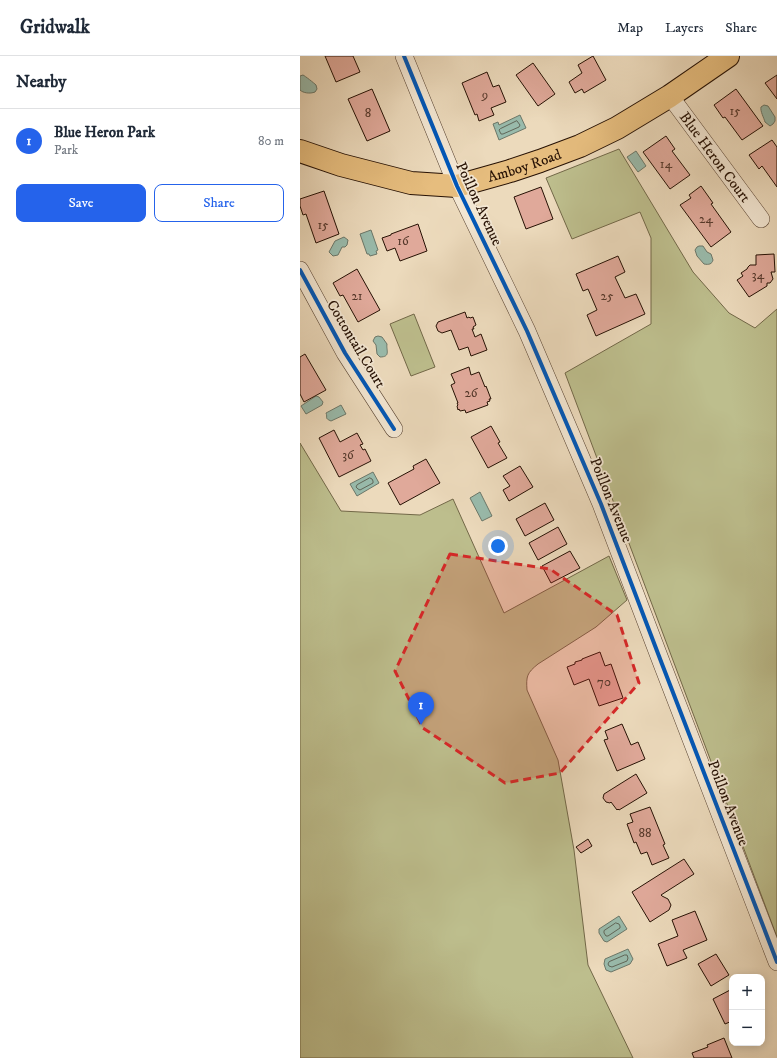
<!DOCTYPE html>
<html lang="en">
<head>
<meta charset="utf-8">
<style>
	:root { --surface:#fff; --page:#f6f6f7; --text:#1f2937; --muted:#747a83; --line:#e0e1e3; --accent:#2563eb }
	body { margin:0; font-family:"IM FELL DW Pica",serif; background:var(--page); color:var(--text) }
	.controls { position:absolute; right:12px; bottom:12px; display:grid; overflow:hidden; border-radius:8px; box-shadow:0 2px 10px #0003 }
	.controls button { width:36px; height:36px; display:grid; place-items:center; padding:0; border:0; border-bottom:1px solid var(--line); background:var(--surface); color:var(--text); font:20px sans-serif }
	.you { position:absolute; left:198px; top:490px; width:14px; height:14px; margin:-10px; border:3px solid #fff; border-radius:50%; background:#1a73e8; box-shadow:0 0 0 6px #1a73e833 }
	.badge { display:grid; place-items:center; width:26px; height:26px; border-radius:50%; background:var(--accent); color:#fff; font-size:13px; font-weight:700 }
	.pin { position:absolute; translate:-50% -33px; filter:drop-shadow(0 1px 2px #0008) }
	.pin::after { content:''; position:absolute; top:21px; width:14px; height:12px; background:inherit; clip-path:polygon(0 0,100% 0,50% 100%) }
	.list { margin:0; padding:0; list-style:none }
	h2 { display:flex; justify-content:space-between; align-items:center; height:52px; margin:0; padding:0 16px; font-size:17px }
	h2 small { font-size:13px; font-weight:400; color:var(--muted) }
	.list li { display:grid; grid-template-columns:26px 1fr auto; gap:12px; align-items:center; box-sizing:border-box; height:64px; padding:0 16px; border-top:1px solid var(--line) }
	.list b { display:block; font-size:15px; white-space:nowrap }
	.list p { margin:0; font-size:13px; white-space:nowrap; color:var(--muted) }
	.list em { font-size:13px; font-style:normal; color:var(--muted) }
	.actions { display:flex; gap:8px; padding:12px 16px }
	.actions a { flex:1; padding:9px 0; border:1px solid var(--accent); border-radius:8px; text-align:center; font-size:14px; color:var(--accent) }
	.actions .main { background:var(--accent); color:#fff }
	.map { position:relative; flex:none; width:477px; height:1002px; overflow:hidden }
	header { display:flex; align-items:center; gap:24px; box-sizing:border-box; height:56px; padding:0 20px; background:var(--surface); border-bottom:1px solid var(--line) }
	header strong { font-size:19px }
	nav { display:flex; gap:22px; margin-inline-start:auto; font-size:14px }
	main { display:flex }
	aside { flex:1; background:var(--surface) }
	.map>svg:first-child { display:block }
	.green { fill:#bdbe8d; stroke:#726848 }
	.water { fill:#99bbac; stroke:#6b7769 }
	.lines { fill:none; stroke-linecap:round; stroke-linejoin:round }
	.shore { stroke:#606658; stroke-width:1 }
	.building { fill:#e0a99a; stroke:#261104 }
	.minor-casing { stroke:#584332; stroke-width:18 }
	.major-casing { stroke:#261104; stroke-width:24 }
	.minor { stroke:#f3e7d3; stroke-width:17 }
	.major { stroke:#e6bd7e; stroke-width:22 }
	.cycleway-casing { stroke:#f3e7d3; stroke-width:6 }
	.cycleway { stroke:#0057b8; stroke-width:4 }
	.marked { fill:#d62828; fill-opacity:0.2; stroke:#d62828; stroke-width:3; stroke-dasharray:8 5; stroke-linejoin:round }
	.labels { text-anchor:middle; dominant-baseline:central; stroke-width:3.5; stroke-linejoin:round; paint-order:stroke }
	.number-label { font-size:13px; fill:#54372a }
	.street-label { font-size:15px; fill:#261104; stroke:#f3e7d3 }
</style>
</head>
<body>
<header>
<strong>Gridwalk</strong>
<nav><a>Map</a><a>Layers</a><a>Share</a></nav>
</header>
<main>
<aside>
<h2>Nearby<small></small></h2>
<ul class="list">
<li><span class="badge">1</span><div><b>Blue Heron Park</b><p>Park</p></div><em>80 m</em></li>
</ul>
<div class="actions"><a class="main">Save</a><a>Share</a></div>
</aside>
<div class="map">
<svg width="477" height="1002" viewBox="0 0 477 1002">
	<rect width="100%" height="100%" fill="#ecdabc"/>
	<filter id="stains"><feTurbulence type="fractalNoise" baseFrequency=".005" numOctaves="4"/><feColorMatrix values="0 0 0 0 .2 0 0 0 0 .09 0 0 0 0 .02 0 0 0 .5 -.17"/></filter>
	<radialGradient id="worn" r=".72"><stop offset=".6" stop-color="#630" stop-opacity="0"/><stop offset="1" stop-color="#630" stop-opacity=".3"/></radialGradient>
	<path class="green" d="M 319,93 L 393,216 L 429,257 L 455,272 L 477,253 L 477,881 L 265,317 L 351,268 L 351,182 L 340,156 L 272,183 L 246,122 Z
		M 114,258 L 135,311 L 111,320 L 90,268 Z
		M 0,387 L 41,455 L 120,459 L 153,443 L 204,557 L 309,500 L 327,544 L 296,571 L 238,608 C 227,617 226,620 227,634 L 258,704 L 274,794 L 288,909 L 333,1002 L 0,1002 Z"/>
	<path class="water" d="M 3,19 C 5,20 14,27 16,29 L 17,33 L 15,36 C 10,38 3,37 0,34 L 0,20 Z
		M 464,49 L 468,50 L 475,61 L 475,65 L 473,68 L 470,70 L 465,66 C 464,62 460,55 461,51 Z
		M 220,59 L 226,72 L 199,84 L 193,68 L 198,66 L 199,69 Z
		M 336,95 L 346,110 L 338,116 L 327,101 Z
		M 71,174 L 78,194 L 76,195 L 77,198 L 70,200 L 69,198 L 67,198 L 60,178 Z
		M 44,181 L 48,184 L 47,189 L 45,191 L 42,191 L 38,199 L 33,200 L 29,196 L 35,185 Z
		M 399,190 L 403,190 L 407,196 L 411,198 L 413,204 C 412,208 409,209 404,208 L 397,200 L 395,194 L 397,191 Z
		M 78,280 L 82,281 L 87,288 C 86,294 91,301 80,301 L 77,298 L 76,289 L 73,285 L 75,281 Z
		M 16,340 L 19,341 L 23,346 L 22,349 L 6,358 L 1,350 Z
		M 41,349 L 46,358 L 31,365 C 24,362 28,362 26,357 Z
		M 73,416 L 79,427 L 57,440 L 50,428 Z
		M 180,436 L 192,460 L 182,465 L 170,442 Z
		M 319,860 L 327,873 L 307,886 L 304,885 L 299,877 L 299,873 Z
		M 328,893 L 333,903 L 330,908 L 311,916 L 306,914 L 304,908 L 305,903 Z"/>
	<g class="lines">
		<path class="shore" d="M 217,65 L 220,69 L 219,71 L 203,78 L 201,78 L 199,74 L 200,73 Z
			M 70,422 L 72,423 L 73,425 L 73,427 L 60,434 L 58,433 L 56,431 L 57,429 Z
			M 316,867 L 319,868 L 320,870 L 320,872 L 308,880 L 306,880 L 304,877 L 304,875 Z
			M 325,899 L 327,899 L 328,902 L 327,905 L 312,911 L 309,910 L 308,908 L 309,906 Z"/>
	</g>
	<path class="building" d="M 25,0 L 53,0 L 60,16 L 36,26 Z
		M 293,0 L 306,24 L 284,37 L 282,33 L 275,37 L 269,26 L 282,17 L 278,9 Z
		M 233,7 L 255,38 L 238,50 L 216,19 Z
		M 187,16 L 193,31 L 199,29 L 206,46 L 191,52 L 194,59 L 179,65 L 177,58 L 175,59 L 162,27 Z
		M 477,19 L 477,43 L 465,27 Z
		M 72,33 L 90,75 L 67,85 L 48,43 Z
		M 436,33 L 463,70 L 442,84 L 425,61 L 423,62 L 414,49 Z
		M 366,80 L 375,93 L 372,95 L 390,119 L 370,133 L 343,96 Z
		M 472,84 L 477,91 L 477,131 L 462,110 L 459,113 L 449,99 Z
		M 401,130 L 413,147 L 411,148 L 431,176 L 411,191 L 380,149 L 391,142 L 389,139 Z
		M 241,131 L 253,163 L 226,173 L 214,141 Z
		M 24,135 L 39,178 L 16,187 L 6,158 L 3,159 L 0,150 L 0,143 Z
		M 118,168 L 127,195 L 100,205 L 95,192 L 87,195 L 82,182 L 91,179 L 91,178 Z
		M 474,198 L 475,216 L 471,216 L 473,223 L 470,227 L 467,227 L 467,230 L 449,241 L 437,224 L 443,220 L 441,217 L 447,213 L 448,211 L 450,209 L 456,209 L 456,199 Z
		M 318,200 L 325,216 L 315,221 L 325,242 L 336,238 L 345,258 L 296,280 L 287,259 L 297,254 L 288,233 L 283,235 L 276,218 Z
		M 57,213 L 80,254 L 58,266 L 43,239 L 40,240 L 33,227 Z
		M 165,256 L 167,262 L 169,261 L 170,262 L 173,261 L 176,269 L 173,271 L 174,273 L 172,273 L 175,281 L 181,278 L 187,294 L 171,300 L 168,291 L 159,294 L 151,274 L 142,277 L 138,275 L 136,270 L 138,266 Z
		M 5,298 L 26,334 L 4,346 L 0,338 L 0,301 Z
		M 169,311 L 171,319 L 179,316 L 185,331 L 186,330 L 191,343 L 189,343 L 190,345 L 187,346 L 188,349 L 166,357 L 165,354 L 160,355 L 159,353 L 158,354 L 157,350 L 158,349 L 157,347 L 158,347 L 151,329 L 155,327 L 151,318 Z
		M 191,370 L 200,386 L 198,387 L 207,402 L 188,412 L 171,381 Z
		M 34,374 L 40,386 L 57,377 L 63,388 L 60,389 L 63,394 L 65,393 L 71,405 L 39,421 L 19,382 Z
		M 126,403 L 140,427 L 100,449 L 88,427 L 114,413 L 113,410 Z
		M 220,410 L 233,431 L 209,445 L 203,434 L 210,430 L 203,420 Z
		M 245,447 L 254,464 L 225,480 L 216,463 Z
		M 258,471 L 267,488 L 238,504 L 229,487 Z
		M 270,495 L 280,512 L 251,527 L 242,510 Z
		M 300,596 L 305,610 L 311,608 L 323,642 L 299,650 L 289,623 L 274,629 L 267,611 L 275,608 L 275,606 L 282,604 L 282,603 Z
		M 322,668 L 331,689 L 338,686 L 345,703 L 317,715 L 304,684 L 308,683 L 305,675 Z
		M 336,718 L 347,737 L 319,754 L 318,753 L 317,754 L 311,746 L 310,747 L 306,746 L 303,742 L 304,738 Z
		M 350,751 L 365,788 L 363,789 L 369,802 L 352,809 L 347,796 L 341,798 L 336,786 L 334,787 L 327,768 L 333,766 L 330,758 Z
		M 288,783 L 292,790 L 281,797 L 276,791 Z
		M 384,803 L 394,818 L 361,839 L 362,840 L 368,843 L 371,849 L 369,854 L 350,866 L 332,836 Z
		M 395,855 L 407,884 L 383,894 L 387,902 L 367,910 L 358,888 L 378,880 L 372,864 Z
		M 416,898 L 429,919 L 411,930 L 398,908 Z
		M 432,933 L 432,965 L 425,968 L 413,943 Z
		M 424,982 L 432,1002 L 394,1002 L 392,997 L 408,991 L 407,989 Z"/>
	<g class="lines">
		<defs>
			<g id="minor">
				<path d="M 104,0 L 157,130 L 227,275 L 301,448 L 362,608 L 477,906"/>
				<path id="s1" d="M 370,40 L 461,163"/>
				<path d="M 0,214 L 45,297 L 94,373"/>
			</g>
			<g id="major">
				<path id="s2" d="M 0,95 L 41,109 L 111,127 L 157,130 L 210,115 L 240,105 L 280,90 L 317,72 L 370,40 L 428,0"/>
			</g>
		</defs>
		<use href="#minor" class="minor-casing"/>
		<use href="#major" class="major-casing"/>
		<use href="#minor" class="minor"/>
		<use href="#major" class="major"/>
		<defs>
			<path id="cycleway" d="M 104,0 L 157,130 L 227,275 L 301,448 L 362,608 L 477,906
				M 0,214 L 45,297 L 94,373"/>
		</defs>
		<use href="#cycleway" class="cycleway-casing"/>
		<use href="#cycleway" class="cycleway"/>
	</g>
	<path class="marked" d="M 150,498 L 250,513 L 317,559 L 339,627 L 260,717 L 205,727 L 123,672 L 95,615 Z"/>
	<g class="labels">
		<g class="number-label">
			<text x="185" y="39">9</text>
			<text x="435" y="55">15</text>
			<text x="68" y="57">8</text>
			<text x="366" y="108">14</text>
			<text x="406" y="163">24</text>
			<text x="23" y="169">15</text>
			<text x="103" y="185">16</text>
			<text x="458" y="219">34</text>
			<text x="57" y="240">21</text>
			<text x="307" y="240">25</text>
			<text x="171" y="337">26</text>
			<text x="48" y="399">36</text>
			<text x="304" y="626">70</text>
			<text x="345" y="777">88</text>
		</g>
		<g class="street-label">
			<text stroke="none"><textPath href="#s1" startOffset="76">Blue Heron Court</textPath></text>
			<text stroke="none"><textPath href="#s2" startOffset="232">Amboy Road</textPath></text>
			<text transform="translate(179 148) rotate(65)">Poillon Avenue</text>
			<text transform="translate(56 288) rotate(59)">Cottontail Court</text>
			<text transform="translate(311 444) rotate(68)">Poillon Avenue</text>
			<text transform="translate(428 747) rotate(69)">Poillon Avenue</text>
		</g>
	</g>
	<rect width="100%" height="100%" filter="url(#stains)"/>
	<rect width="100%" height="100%" fill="url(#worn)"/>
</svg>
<div class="controls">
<button>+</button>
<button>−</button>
</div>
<div class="you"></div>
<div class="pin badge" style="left:121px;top:669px">1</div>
</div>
</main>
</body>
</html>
